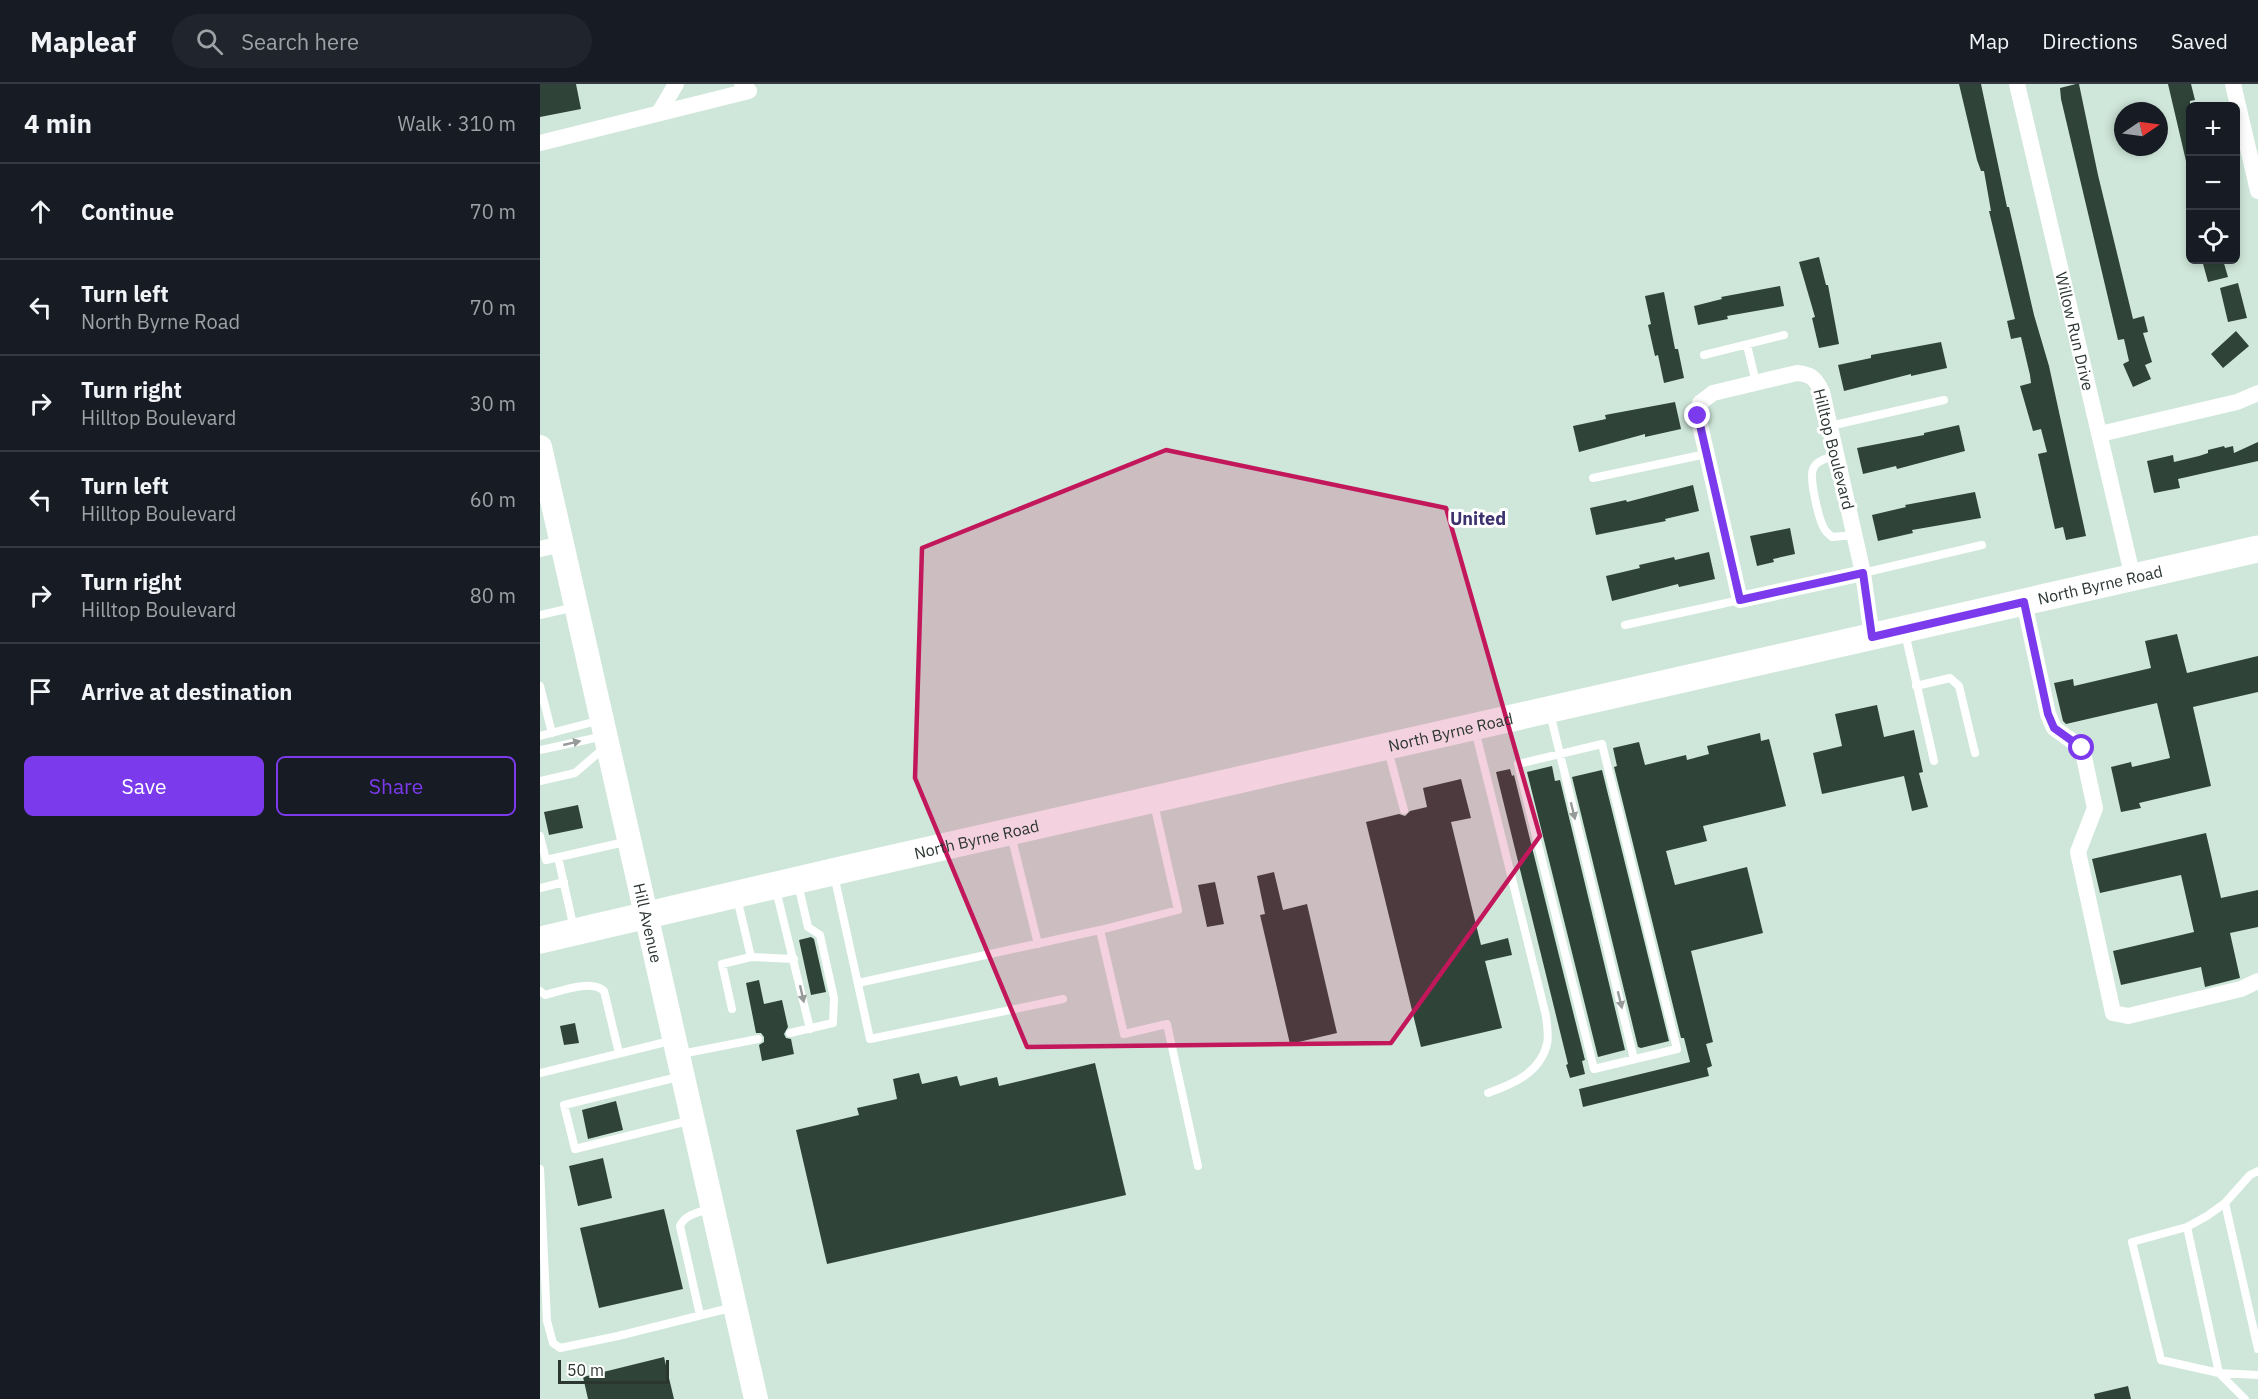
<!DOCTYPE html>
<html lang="en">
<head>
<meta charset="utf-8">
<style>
	:root { --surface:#171b24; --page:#20242c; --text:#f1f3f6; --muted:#9ea1a6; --line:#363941; --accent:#7c3aed }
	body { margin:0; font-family:"IBM Plex Sans",sans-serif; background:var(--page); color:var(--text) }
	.controls { position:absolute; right:18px; top:18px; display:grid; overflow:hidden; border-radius:9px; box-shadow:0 3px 9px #0003 }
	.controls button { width:54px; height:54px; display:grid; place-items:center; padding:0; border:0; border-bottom:2px solid var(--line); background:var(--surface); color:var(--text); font:30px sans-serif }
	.compass { position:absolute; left:1574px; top:18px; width:54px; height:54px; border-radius:50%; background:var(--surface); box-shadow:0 3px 9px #0003; rotate:77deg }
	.scale { position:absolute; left:18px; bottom:15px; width:111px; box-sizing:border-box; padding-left:6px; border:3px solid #2c3630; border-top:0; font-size:16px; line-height:21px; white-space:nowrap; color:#2c3630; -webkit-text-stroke:4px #fff; paint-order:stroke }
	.stop { position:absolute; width:18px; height:18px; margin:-14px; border:4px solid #7c3aed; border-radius:50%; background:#fff }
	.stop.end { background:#7c3aed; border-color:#fff; box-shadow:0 2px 6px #0008 }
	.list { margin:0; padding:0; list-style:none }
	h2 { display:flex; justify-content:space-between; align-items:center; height:78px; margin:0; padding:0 24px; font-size:26px }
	h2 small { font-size:20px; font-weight:400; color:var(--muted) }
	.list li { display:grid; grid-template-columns:39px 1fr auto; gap:18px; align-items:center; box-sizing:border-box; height:96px; padding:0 24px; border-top:2px solid var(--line) }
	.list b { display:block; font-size:22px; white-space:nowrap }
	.list p { margin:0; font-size:20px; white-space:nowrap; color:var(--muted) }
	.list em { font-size:20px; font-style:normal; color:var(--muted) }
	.actions { display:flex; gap:12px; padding:18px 24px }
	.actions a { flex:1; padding:14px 0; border:2px solid var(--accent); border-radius:9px; text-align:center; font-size:21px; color:var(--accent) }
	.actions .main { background:var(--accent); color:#fff }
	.icon { flex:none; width:33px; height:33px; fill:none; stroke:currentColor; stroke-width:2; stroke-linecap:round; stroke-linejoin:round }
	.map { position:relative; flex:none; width:1718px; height:1315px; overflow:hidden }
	header { display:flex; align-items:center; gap:36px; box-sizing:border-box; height:84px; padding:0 30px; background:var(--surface); border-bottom:2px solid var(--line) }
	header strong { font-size:28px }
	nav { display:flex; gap:33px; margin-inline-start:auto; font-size:21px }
	.search { width:420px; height:54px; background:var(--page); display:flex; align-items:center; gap:15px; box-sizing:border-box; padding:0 21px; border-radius:33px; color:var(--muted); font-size:22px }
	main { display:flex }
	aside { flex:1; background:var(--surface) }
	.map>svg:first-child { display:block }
	.building { fill:#2f4339 }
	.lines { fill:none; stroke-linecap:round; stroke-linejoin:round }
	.service { stroke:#fff; stroke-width:8 }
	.minor { stroke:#fff; stroke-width:16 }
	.secondary { stroke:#fff; stroke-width:24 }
	.primary { stroke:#fff; stroke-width:27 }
	.oneway { fill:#969a98 }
	.route { stroke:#7c3aed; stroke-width:8 }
	.marked { fill:#c2185b; fill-opacity:0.2; stroke:#c2185b; stroke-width:4.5; stroke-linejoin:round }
	.labels { text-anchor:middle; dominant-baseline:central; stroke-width:6; stroke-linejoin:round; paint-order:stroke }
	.street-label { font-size:16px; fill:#2c3630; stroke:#fff }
	.neighbourhood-label { font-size:18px; font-weight:bold; fill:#3e326e; stroke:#fff }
</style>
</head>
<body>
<header>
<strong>Mapleaf</strong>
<div class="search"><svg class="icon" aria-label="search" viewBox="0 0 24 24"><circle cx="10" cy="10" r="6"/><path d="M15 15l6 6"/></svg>Search here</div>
<nav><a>Map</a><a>Directions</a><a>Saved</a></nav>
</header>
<main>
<aside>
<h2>4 min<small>Walk · 310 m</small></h2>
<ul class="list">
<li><svg class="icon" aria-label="ahead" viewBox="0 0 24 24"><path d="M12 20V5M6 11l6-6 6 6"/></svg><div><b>Continue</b></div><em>70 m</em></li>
<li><svg class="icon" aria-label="left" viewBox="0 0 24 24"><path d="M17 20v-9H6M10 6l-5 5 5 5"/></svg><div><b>Turn left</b><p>North Byrne Road</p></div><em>70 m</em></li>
<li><svg class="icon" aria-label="right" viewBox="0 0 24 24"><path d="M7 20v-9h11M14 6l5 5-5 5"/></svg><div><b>Turn right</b><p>Hilltop Boulevard</p></div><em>30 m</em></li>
<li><svg class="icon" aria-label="left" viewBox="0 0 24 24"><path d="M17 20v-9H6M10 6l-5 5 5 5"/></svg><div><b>Turn left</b><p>Hilltop Boulevard</p></div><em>60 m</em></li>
<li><svg class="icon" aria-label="right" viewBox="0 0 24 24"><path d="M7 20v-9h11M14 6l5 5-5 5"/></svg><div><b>Turn right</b><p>Hilltop Boulevard</p></div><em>80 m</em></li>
<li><svg class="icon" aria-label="arrive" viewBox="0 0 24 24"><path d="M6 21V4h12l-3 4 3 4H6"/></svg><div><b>Arrive at destination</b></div></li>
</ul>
<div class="actions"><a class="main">Save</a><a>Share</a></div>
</aside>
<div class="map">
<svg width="1718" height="1315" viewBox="0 0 1718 1315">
	<rect width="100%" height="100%" fill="#cfe7da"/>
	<path class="building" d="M 0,0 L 36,0 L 41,25 L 0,33 Z
		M 1419,0 L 1441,0 L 1467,123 L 1469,123 L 1494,231 L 1509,282 L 1546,452 L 1526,456 L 1523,443 L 1515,445 L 1498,370 L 1507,368 L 1501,345 L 1493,347 L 1480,302 L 1491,299 L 1490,291 L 1481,253 L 1471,255 L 1467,237 L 1475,235 L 1449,127 L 1451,127 L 1444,87 L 1441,87 L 1437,76 Z
		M 1536,0 L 1539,0 L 1558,91 L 1593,235 L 1604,232 L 1608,248 L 1603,249 L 1612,278 L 1605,281 L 1611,295 L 1593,303 L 1583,280 L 1589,277 L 1584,255 L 1578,256 L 1521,15 L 1520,4 Z
		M 1628,0 L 1651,0 L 1655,16 L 1650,17 L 1650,77 L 1646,77 Z
		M 1279,173 L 1286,201 L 1288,201 L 1299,260 L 1279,264 L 1272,234 L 1275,233 L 1259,178 Z
		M 1662,176 L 1683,176 L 1688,193 L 1668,198 Z
		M 1698,199 L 1707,234 L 1688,238 L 1680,204 Z
		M 1240,202 L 1244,222 L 1187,232 L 1188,235 L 1158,241 L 1154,222 L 1182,215 L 1181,213 Z
		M 1124,208 L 1135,265 L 1138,265 L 1144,294 L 1124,299 L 1118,271 L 1115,272 L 1108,241 L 1111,240 L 1105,212 Z
		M 1696,247 L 1709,262 L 1683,284 L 1671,270 Z
		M 1401,258 L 1407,284 L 1371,292 L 1371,290 L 1304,307 L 1298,281 L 1331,274 L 1331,271 Z
		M 1135,318 L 1141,345 L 1105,353 L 1105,350 L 1039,368 L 1033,342 L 1066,335 L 1065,331 Z
		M 1419,341 L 1425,367 L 1357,385 L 1356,382 L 1323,390 L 1317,364 L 1384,351 L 1384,349 Z
		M 1718,358 L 1718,377 L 1638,395 L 1640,404 L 1614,409 L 1607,377 L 1633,371 L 1634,378 L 1659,372 L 1668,369 L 1668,366 L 1684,362 L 1685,364 L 1693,362 L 1694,369 Z
		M 1153,401 L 1159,427 L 1125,435 L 1126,437 L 1056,451 L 1050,424 L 1086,416 L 1087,418 Z
		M 1435,408 L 1441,434 L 1372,446 L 1373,449 L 1338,457 L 1332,431 L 1366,423 L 1365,421 Z
		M 1250,444 L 1255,470 L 1233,475 L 1234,478 L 1217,482 L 1210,452 Z
		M 1169,468 L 1175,495 L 1139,503 L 1138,500 L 1072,517 L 1066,492 L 1100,484 L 1099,481 L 1134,473 L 1135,476 Z
		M 1637,550 L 1647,589 L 1718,572 L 1718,608 L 1653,623 L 1671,702 L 1599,719 L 1601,724 L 1581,728 L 1571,683 L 1591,678 L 1592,683 L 1630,674 L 1617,619 L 1526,640 L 1523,637 L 1514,599 L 1533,595 L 1534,602 L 1611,584 L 1605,557 Z
		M 1337,621 L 1344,653 L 1374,646 L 1383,688 L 1379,689 L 1388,723 L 1372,727 L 1364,692 L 1282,710 L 1273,669 L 1302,662 L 1295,630 Z
		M 1220,649 L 1221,657 L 1229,655 L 1246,722 L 1163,742 L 1167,757 L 1126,767 L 1135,801 L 1207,783 L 1223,849 L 1151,867 L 1173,958 L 1166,960 L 1172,982 L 1167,984 L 1169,992 L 1043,1023 L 1039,1005 L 1150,978 L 1144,954 L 1141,954 L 1074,683 L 1077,682 L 1073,664 L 1099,658 L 1105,681 L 1146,671 L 1147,676 L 1169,670 L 1167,662 Z
		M 1012,682 L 1015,697 L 1020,696 L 1085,966 L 1058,973 L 987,688 Z
		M 970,685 L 972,692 L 974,691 L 1045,976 L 1042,977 L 1045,990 L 1030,994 L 1026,981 L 1028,980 L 956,688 Z
		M 1062,686 L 1129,957 L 1101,964 L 1098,963 L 1032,693 Z
		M 921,695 L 931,734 L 911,738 L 941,861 L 968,854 L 972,871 L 945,877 L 962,944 L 881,963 L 826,738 L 859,730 L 865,732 L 870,727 L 887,723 L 883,704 Z
		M 38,721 L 43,744 L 9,751 L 4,728 Z
		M 1666,749 L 1681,814 L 1718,806 L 1718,843 L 1690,849 L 1700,894 L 1665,903 L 1661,883 L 1581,901 L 1573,867 L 1654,848 L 1641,791 L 1560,809 L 1552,775 Z
		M 734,788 L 743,826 L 767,820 L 797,949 L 750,960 L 720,831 L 725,830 L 717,792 Z
		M 675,798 L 684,840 L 667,843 L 658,801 Z
		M 271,853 L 274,855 L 286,908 L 271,911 L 259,856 Z
		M 219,896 L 224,920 L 242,916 L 248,943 L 244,950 L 246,954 L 251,955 L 254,970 L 222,977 L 219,961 L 224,958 L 224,953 L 221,949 L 216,949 L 206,899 Z
		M 35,939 L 39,959 L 24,961 L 20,942 Z
		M 555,979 L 586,1111 L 287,1180 L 256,1046 L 319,1031 L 317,1024 L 357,1015 L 353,995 L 379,989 L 382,1000 L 417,992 L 420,1002 L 457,993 L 459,1002 Z
		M 76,1017 L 83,1046 L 48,1055 L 42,1026 Z
		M 63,1074 L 72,1114 L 38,1122 L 29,1082 Z
		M 124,1125 L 143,1205 L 59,1224 L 40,1144 Z
		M 124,1273 L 134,1315 L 48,1315 L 43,1293 Z
		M 1588,1302 L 1591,1315 L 1555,1315 L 1554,1310 Z"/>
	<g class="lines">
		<path class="service" d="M 1207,261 L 1216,299
			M 1164,271 L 1244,251
			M 1290,342 L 1404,316
			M 1297,372 C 1288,374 1276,376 1273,385 C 1269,395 1279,437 1285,446 C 1287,449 1290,451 1292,453 L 1315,451
			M 1053,394 L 1166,370
			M 1323,489 L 1442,461
			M 0,531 L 35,523
			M 1085,541 L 1200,516
			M 1365,549 L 1394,677
			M 0,602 L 12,649
			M 1376,602 L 1410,594 L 1419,602 L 1435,669
			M 1010,629 L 1094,975
			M 935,646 L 1006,932 C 1007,941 1009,952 1007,960 C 1000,989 973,1000 948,1009
			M 0,652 L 61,636
			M 1062,660 L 1137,965 L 1054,985 L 978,680 Z
			M 0,666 L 64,652
			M 848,666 L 864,726
			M 0,697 L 35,689 L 64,664
			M 471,751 L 498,860
			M 0,752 L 6,776 L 89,757
			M 18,773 L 34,845
			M 294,791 L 330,955 L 523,915
			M 0,804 L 24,798
			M 236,806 L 270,945
			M 560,846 L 584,950 L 627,940 L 658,1082
			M 211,873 L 254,875
			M 318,899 L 560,846 L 638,826 L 614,720
			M 0,907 L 5,911 C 21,907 51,895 64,907 L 79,969
			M 192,925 L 182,880 L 211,873 L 197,814
			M 250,949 L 293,939 L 294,914 L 280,851 L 268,843 L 258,800
			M 141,970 L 218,955
			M 0,989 L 134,956
			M 142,992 L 24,1021 L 35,1065 L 152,1036
			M 0,1085 L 7,1237 L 13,1259 L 20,1264 L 78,1252 L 194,1223
			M 1718,1087 L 1710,1091 L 1685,1119 L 1718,1265
			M 1685,1119 L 1667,1132 L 1647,1143 L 1679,1289 L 1718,1291
			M 1647,1143 L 1592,1158 L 1621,1276 L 1679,1289 L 1705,1315
			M 160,1231 L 140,1142 C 145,1130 160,1128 172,1124"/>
		<g class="minor">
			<path id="s1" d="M 1477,0 L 1593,494"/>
			<path d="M 1693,0 L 1718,107"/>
			<path d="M 119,29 L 136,0"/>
			<path d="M 0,59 L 209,7 L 202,0"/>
			<path d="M 1257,289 C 1271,290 1276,295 1282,308 L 1323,489 L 1200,516 L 1158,332 L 1160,319 L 1173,309 Z"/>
			<path d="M 1560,350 L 1697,318 L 1718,309"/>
			<path d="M 0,465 L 22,460"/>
			<path d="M 1323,489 L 1332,553"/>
			<path d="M 1484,518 L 1508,630 L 1514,644 L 1542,664 L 1555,724 L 1538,768 L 1573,929 L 1588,932 L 1701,905 L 1718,897"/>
		</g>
		<path class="secondary" id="s2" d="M 0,363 L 216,1315"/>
		<path class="primary" id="s3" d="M 0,856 L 314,783 L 1718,465"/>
	</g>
	<defs><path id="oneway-solid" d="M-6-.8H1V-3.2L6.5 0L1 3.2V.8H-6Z" transform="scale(1.5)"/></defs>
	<g class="oneway">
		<use href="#oneway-solid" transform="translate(32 659) rotate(-13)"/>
		<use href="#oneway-solid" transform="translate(1033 727) rotate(76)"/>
		<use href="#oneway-solid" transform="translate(262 910) rotate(77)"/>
		<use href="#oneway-solid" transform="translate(1080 916) rotate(76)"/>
	</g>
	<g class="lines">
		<path class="route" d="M 1158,332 L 1200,516 L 1323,489 L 1332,553 L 1484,518 L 1508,630 L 1514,644 L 1542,664"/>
	</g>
	<path class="marked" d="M 626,366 L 906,424 L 1000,752 L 851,959 L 487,963 L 375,694 L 382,464 Z"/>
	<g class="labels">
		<g class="street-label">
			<text stroke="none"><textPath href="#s1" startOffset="254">Willow Run Drive</textPath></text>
			<text transform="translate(1294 365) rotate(76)">Hilltop Boulevard</text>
			<text stroke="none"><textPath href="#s3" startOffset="1600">North Byrne Road</textPath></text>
			<text stroke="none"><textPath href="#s3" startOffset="934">North Byrne Road</textPath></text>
			<text stroke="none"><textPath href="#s3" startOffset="448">North Byrne Road</textPath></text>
			<text stroke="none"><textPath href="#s2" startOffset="488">Hill Avenue</textPath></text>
		</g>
		<g class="neighbourhood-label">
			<text x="938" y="434">United</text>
		</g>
	</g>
</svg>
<div class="controls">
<button>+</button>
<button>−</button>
<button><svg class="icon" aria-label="locate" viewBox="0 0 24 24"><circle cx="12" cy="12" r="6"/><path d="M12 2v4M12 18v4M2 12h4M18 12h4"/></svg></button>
</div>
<svg class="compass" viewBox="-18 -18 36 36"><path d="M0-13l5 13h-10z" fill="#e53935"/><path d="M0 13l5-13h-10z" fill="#9ea1a6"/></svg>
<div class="scale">50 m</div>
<div class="stop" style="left:1542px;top:664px"></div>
<div class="stop end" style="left:1158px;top:332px"></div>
</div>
</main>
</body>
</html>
